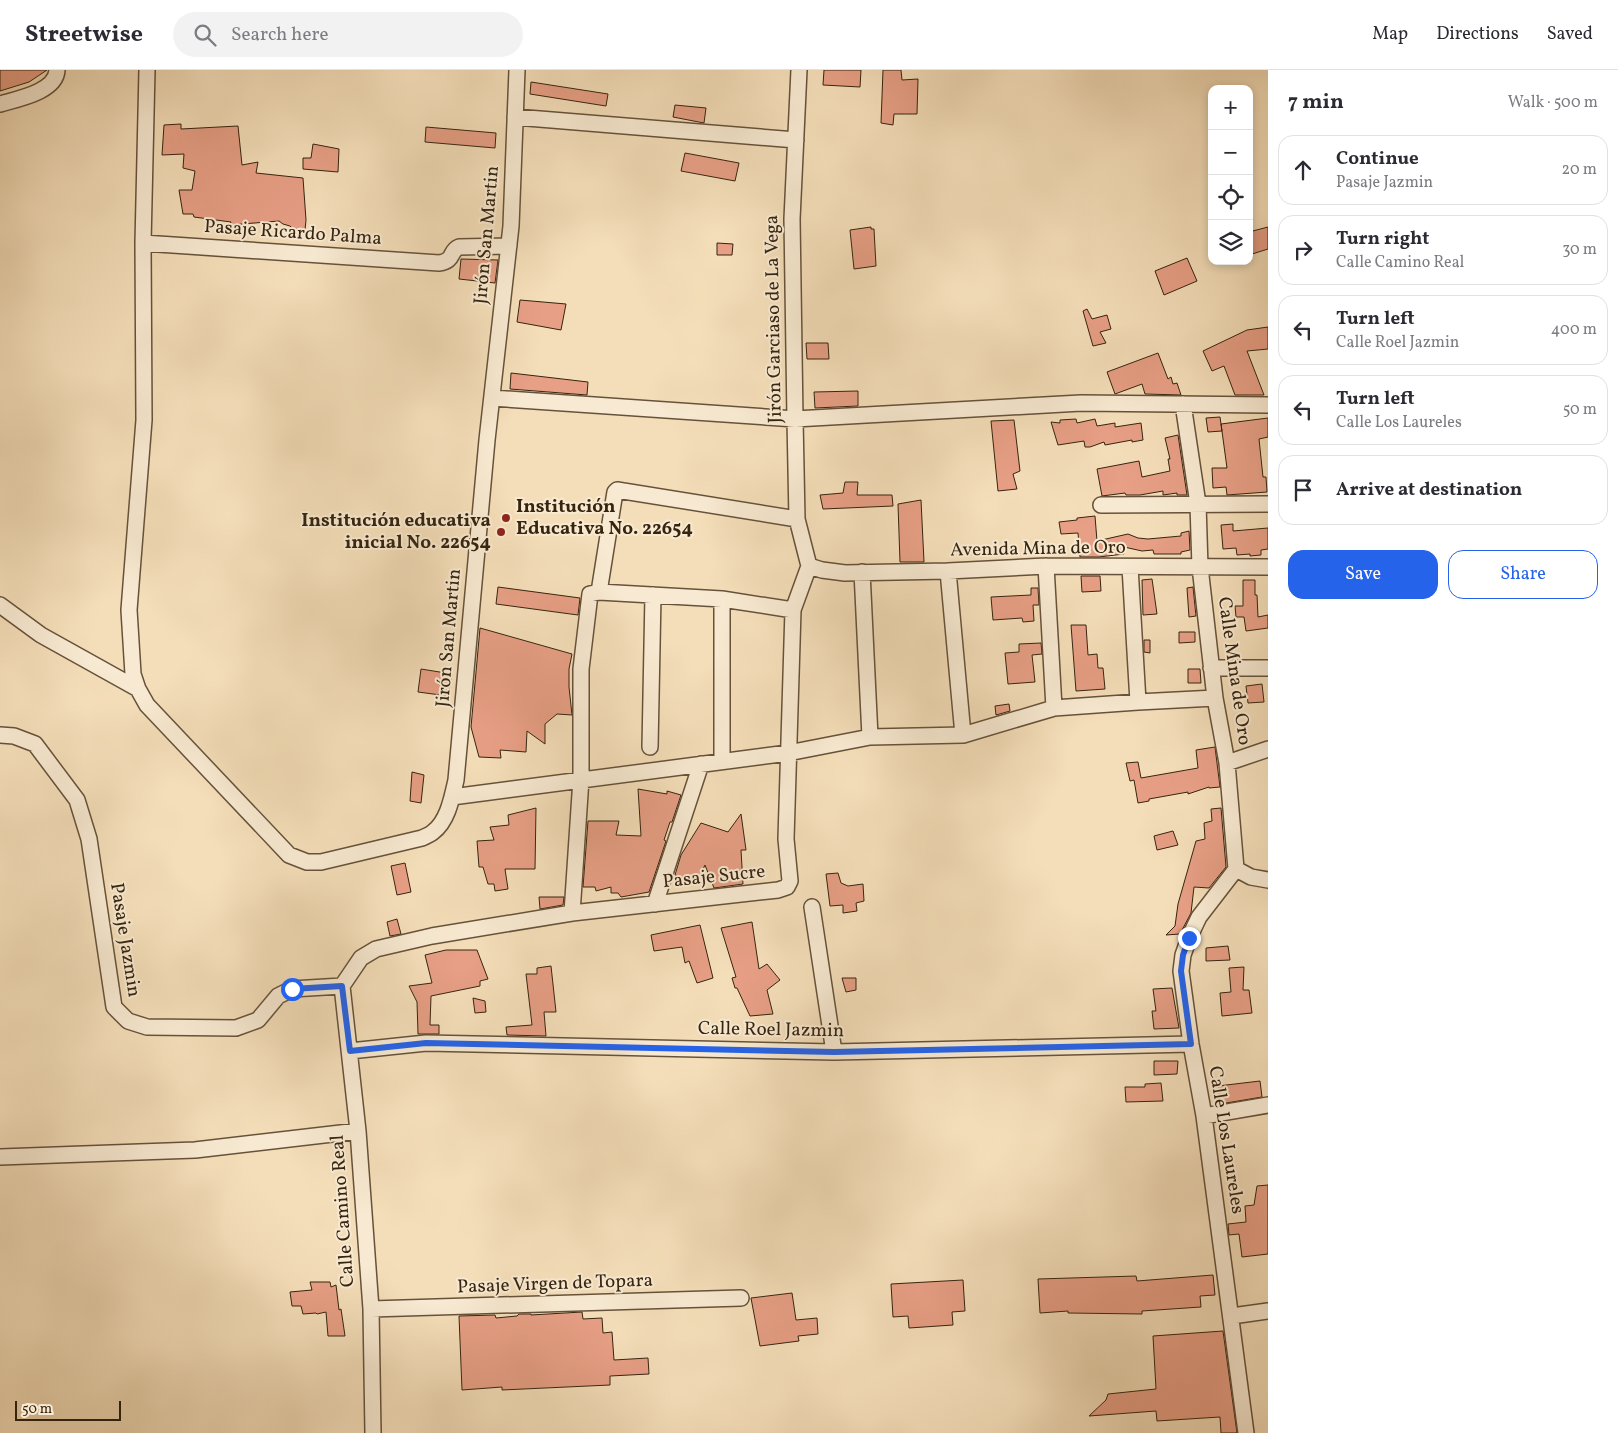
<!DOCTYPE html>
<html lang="en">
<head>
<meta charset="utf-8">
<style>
	:root { --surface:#fff; --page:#f2f2f3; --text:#2b2b33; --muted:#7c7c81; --line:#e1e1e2; --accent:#2563eb }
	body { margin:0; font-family:Vollkorn,serif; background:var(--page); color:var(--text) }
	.controls { position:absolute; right:15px; top:15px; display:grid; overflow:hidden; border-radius:10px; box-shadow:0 2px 8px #0003 }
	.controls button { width:45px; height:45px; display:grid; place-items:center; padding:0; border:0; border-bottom:1px solid var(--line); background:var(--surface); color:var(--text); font:25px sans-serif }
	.scale { position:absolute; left:15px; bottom:12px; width:106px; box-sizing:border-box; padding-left:5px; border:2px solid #36240f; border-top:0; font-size:14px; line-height:18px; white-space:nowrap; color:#36240f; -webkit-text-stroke:4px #f8ead2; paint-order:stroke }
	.stop { position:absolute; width:15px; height:15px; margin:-11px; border:4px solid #2563eb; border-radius:50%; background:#fff }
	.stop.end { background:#2563eb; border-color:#fff; box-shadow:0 1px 5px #0008 }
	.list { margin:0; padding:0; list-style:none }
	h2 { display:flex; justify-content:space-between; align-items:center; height:65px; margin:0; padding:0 20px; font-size:21px }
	h2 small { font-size:16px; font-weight:400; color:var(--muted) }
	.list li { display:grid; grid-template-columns:32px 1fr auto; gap:15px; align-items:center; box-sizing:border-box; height:70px; margin:0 10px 10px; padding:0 10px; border:1px solid var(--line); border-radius:15px }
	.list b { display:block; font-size:19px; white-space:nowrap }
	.list p { margin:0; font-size:16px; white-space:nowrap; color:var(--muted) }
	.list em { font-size:16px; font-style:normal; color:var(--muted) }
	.actions { display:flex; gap:10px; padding:15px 20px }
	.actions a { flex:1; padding:11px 0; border:1px solid var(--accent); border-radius:15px; text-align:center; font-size:18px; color:var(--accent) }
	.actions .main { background:var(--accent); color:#fff }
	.icon { flex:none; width:28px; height:28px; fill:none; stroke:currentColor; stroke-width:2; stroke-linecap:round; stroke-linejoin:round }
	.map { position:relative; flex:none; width:1268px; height:1363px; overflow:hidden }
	header { display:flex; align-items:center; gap:30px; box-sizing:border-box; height:70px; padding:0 25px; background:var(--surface); border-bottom:1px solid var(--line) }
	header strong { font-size:24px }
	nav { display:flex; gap:28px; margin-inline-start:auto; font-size:18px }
	.search { width:350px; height:45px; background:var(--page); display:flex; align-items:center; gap:12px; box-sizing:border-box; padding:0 18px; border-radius:28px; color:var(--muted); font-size:19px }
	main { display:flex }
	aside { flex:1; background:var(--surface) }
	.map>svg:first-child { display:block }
	.building { fill:#e79f85; stroke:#36240f }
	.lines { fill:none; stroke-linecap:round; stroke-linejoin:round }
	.minor-casing { stroke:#66523a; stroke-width:18 }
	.minor { stroke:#f8ead2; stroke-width:15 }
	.route { stroke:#2563eb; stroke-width:6 }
	.poi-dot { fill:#8f2418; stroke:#f8ead2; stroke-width:2 }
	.labels { text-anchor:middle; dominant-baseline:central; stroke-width:4; stroke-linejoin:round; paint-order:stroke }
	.street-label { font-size:19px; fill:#36240f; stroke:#f8ead2 }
	.poi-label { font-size:19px; font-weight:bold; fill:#36240f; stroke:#f8ead2; text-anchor:start }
</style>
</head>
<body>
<header>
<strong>Streetwise</strong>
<div class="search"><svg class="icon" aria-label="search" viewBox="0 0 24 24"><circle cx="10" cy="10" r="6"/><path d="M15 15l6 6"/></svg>Search here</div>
<nav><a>Map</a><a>Directions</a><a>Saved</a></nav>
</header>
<main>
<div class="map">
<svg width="1268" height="1363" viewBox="0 0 1268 1363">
	<rect width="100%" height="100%" fill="#f4deb9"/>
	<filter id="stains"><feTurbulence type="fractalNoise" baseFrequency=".004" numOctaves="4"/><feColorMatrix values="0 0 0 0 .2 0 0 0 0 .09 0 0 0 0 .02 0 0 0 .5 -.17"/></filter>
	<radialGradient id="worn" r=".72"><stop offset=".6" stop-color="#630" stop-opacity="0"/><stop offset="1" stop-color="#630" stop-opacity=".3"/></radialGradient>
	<path class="building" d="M 0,0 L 47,0 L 29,12 L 0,21 Z
		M 824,0 L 861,0 L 860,17 L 823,15 Z
		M 883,0 L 901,0 L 902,10 L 918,9 L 917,44 L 894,44 L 893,55 L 881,53 Z
		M 531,12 L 608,24 L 606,36 L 530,24 Z
		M 675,35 L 706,38 L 704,53 L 673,47 Z
		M 181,54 L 181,59 L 238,56 L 242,95 L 258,92 L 256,103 L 303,108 L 306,150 L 305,160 L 293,159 L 290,156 L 283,154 L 279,151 L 230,155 L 231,152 L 194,147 L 193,144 L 183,144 L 179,120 L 192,120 L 195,101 L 183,98 L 184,84 L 162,85 L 164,55 Z
		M 426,57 L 496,63 L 495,78 L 425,72 Z
		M 313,74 L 339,79 L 338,102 L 303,99 L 303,88 L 311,88 Z
		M 685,83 L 739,93 L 735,111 L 681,101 Z
		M 871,157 L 871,159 L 874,159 L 876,196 L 854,199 L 850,160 Z
		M 1268,157 L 1268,179 L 1249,185 L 1249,162 Z
		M 717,173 L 733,174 L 732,185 L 717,185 Z
		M 1187,188 L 1197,211 L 1164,225 L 1155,201 Z
		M 461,189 L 498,190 L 495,213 L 459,209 Z
		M 520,230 L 566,234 L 561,260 L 517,252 Z
		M 1087,239 L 1092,249 L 1107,245 L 1111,259 L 1100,262 L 1106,273 L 1093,276 L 1083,241 Z
		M 1268,257 L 1268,279 L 1247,281 L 1264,325 L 1235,325 L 1224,296 L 1212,301 L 1203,281 L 1247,260 Z
		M 806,273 L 828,273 L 829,289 L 807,289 Z
		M 1158,283 L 1168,309 L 1171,307 L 1173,314 L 1177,313 L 1181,325 L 1145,324 L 1142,314 L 1115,324 L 1107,302 Z
		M 511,303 L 588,312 L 587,325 L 510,319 Z
		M 858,321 L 858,336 L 815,338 L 814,322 Z
		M 1220,347 L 1222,361 L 1208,362 L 1206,348 Z
		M 1268,348 L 1268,367 L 1259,369 L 1263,407 L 1266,407 L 1267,422 L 1227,425 L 1226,417 L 1213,418 L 1212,398 L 1227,398 L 1221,354 Z
		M 1076,349 L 1077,353 L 1095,349 L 1097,356 L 1115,353 L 1115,357 L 1141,353 L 1143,370 L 1132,372 L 1132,370 L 1105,375 L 1104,372 L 1090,377 L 1085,377 L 1084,371 L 1058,375 L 1051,352 L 1060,353 L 1060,350 Z
		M 1014,350 L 1020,401 L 1013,404 L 1017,419 L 998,421 L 991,351 Z
		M 1178,365 L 1187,425 L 1177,425 L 1177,423 L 1163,425 L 1163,421 L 1140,425 L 1126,425 L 1125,423 L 1102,426 L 1097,399 L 1139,391 L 1142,407 L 1170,401 L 1168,389 L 1170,389 L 1165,368 Z
		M 845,412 L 858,412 L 857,425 L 892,425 L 893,436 L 823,439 L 820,425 L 843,423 Z
		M 921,430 L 924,492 L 900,492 L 898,434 Z
		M 1095,446 L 1097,471 L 1128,464 L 1138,468 L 1148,469 L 1181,466 L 1181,463 L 1189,461 L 1190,480 L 1181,482 L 1181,484 L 1154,484 L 1153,480 L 1142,481 L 1124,477 L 1124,484 L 1099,487 L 1080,487 L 1078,463 L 1061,464 L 1059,452 L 1077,450 L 1077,448 Z
		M 1233,454 L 1233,461 L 1268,458 L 1268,479 L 1261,480 L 1261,485 L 1250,486 L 1250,484 L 1237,485 L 1236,478 L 1223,479 L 1221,455 Z
		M 1081,506 L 1100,506 L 1101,521 L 1082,522 Z
		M 1152,509 L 1157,544 L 1143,545 L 1142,510 Z
		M 1243,510 L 1255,510 L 1255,525 L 1257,525 L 1258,547 L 1268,545 L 1268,558 L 1246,561 L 1244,547 L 1236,547 L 1235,536 L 1243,536 Z
		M 498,517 L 580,528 L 578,545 L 496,534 Z
		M 1193,517 L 1196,546 L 1189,547 L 1187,518 Z
		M 1031,518 L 1038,518 L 1039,535 L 1033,535 L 1034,551 L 1023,552 L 1022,548 L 993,550 L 991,527 L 1031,525 Z
		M 1071,555 L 1086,555 L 1088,585 L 1097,584 L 1098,598 L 1103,598 L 1105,619 L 1076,621 Z
		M 480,558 L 572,584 L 569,599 L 569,617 L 572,645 L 557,644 L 545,654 L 545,674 L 527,661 L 526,682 L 500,680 L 501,688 L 479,687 L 471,657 Z
		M 1179,562 L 1195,562 L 1195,572 L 1179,573 Z
		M 1144,570 L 1150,570 L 1150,583 L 1144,582 Z
		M 1041,573 L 1042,584 L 1032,585 L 1035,612 L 1008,614 L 1005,583 L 1019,582 L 1019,574 Z
		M 421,599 L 452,604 L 448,626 L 418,622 Z
		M 1188,599 L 1200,599 L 1201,613 L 1188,613 Z
		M 1262,614 L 1264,632 L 1248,633 L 1246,616 Z
		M 1009,634 L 1010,641 L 996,645 L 995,636 Z
		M 1215,677 L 1220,717 L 1209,718 L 1209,717 L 1188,724 L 1188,722 L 1149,729 L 1149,731 L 1138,733 L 1134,710 L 1130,711 L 1126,693 L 1138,692 L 1141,708 L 1198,698 L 1196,680 Z
		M 412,702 L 424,705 L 421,733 L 410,731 Z
		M 638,719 L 667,724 L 667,721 L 681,725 L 672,752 L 670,752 L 664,770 L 666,771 L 649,822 L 621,827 L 618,823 L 611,823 L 611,817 L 596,821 L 595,817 L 583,817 L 588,751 L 619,751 L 616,765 L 641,766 Z
		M 536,738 L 535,799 L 505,799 L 508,819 L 495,821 L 494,814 L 488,814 L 483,797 L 479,797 L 477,771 L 494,770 L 490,757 L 509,755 L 508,745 Z
		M 1221,738 L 1226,797 L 1209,818 L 1194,817 L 1191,843 L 1180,864 L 1166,865 L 1175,856 L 1178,834 L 1196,771 L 1205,769 L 1204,753 L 1212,751 L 1211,739 Z
		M 741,744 L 746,780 L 741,780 L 743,814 L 714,818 L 705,795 L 699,808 L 689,811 L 675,805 L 681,785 L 701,753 L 728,762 Z
		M 1173,761 L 1178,775 L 1157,780 L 1154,766 Z
		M 405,793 L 411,822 L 397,825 L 391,796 Z
		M 838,803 L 841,813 L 848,816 L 863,814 L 864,831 L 856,833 L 857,841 L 843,843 L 843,835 L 830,836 L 826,804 Z
		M 539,827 L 564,827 L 563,835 L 540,839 Z
		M 397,849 L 401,864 L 390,866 L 387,852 Z
		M 752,852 L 759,899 L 767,894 L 780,910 L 767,920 L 773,944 L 750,946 L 737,918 L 735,918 L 732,908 L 736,907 L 721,858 Z
		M 700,855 L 713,908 L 697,913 L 689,891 L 685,893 L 682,877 L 654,881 L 651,865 Z
		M 1228,876 L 1230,890 L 1206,891 L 1206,878 Z
		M 446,880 L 477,880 L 488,909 L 480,911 L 480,916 L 431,926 L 430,955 L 439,955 L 439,964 L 418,964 L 417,932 L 409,916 L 432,913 L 425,885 Z
		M 551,896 L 556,942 L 544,942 L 546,966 L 507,965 L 506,957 L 532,955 L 526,904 L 537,904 L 537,898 Z
		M 1244,897 L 1243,920 L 1249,920 L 1252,943 L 1222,946 L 1220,923 L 1231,922 L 1229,898 Z
		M 842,908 L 856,908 L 856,920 L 846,922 Z
		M 1172,918 L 1179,958 L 1154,959 L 1152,941 L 1156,941 L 1153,919 Z
		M 473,928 L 485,931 L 486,942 L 475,943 Z
		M 1154,991 L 1178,991 L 1177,1004 L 1154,1005 Z
		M 1260,1011 L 1262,1027 L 1220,1034 L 1218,1016 Z
		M 1161,1013 L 1163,1031 L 1126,1032 L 1125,1017 L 1145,1017 L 1145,1014 Z
		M 1268,1115 L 1268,1184 L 1242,1187 L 1239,1164 L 1229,1165 L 1228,1154 L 1246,1152 L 1245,1136 L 1254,1135 L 1257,1116 Z
		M 1213,1205 L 1215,1225 L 1200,1226 L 1201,1237 L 1142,1241 L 1142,1244 L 1068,1243 L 1068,1241 L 1040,1243 L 1038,1209 L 1136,1206 L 1137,1211 Z
		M 963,1210 L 965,1241 L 952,1242 L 953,1255 L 909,1258 L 908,1246 L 893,1247 L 891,1214 Z
		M 310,1212 L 330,1212 L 331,1217 L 336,1215 L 339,1240 L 341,1239 L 345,1266 L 328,1266 L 326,1242 L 317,1244 L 316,1243 L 303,1244 L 301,1236 L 292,1236 L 290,1222 L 312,1220 Z
		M 792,1223 L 796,1250 L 817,1248 L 818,1264 L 798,1266 L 799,1271 L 760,1276 L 751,1228 Z
		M 582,1242 L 583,1249 L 602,1248 L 603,1263 L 612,1262 L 614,1290 L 648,1288 L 649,1304 L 610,1306 L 610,1315 L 502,1320 L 502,1317 L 462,1320 L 459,1246 L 495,1245 L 496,1248 L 517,1246 L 519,1244 L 531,1244 L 531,1245 Z
		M 1223,1261 L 1237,1363 L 1221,1363 L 1220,1347 L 1157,1351 L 1156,1341 L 1089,1346 L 1106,1330 L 1108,1324 L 1156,1319 L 1153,1266 Z"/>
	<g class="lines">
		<defs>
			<path id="minor" d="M 147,0 L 143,173 L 144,350 L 129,540 L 133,604 L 138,619 L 147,635 L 289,785 L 307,792 L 321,792 L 422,768 C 426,766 430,765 433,762 C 448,751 452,727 456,710 L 487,370 L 511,156 L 517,0
				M 799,0 L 792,149 L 795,349 L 797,449 L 809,496
				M 0,34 C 17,29 56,22 57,0
				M 515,47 L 796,70
				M 143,173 L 439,193 C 455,191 449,181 459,177 L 509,176
				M 492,328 L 795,349 L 1081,333 L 1268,335
				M 1183,334 L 1198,434 L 1200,497 L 1215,628 L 1227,693 L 1236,799
				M 1101,435 L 1268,434
				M 809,496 L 822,500 L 845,503 L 948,501 L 1046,496 L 1268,497
				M 1046,496 L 1054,638
				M 1130,497 L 1138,632
				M 948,501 L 963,665
				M 862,502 L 870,667
				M 599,522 L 615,422 L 617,420 L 797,449
				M 722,529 L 722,691
				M 0,535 L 41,565 L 138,619
				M 1211,598 L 1268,598
				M 0,665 L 14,666 L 35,674 L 77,730 L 89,769 L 114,937 L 128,951 L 147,957 L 236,958 L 258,950 L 278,926 L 292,919 L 342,916
				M 650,677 L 653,525
				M 1227,693 L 1268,679
				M 452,727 L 788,683 L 870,667 L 963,665 L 1054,638 L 1138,632 L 1215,628
				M 1236,799 L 1199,847 L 1189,868 L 1183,885 L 1181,901 L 1191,974 L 1204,1046 L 1246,1363
				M 1236,799 L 1251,807 L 1268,810
				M 655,834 L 701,694
				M 812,837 L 834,982
				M 572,843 L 581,709 L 581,599 L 590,524 L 599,522 L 722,529 L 793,540
				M 342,916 L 361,888 L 376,879 L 432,866 L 572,843 L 778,820 L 787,817 L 790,811 L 786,769 L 793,540 L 809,496
				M 342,916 L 358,1061 L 371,1239 L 373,1363
				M 350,981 L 426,973 L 834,982 L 1191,974
				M 1204,1046 L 1268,1035
				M 0,1087 L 195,1080 L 358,1061
				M 371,1239 L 741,1228
				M 1232,1246 L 1268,1241"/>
		</defs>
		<use href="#minor" class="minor-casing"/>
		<use href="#minor" class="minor"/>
	</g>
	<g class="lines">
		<path class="route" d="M 292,919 L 342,916 L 350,981 L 426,973 L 834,982 L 1191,974 L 1181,901 L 1183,885 L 1189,868"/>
	</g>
	<g class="poi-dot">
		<circle cx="506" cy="448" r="5"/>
		<circle cx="501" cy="462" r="5"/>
	</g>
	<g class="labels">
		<g class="street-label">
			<text transform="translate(293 163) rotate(4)">Pasaje Ricardo Palma</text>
			<text transform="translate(487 165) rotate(-85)">Jirón San Martin</text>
			<text transform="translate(774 249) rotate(-91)">Jirón Garciaso de La Vega</text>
			<text transform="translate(1038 479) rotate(-1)">Avenida Mina de Oro</text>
			<text transform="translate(449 568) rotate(-85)">Jirón San Martin</text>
			<text transform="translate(1234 601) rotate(82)">Calle Mina de Oro</text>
			<text transform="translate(714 807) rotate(-6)">Pasaje Sucre</text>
			<text transform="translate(125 870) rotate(81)">Pasaje Jazmin</text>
			<text transform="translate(771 960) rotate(1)">Calle Roel Jazmin</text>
			<text transform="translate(1226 1070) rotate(81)">Calle Los Laureles</text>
			<text transform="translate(343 1141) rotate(-94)">Calle Camino Real</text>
			<text transform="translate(555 1214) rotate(-2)">Pasaje Virgen de Topara</text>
		</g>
		<g class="poi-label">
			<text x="516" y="437">Institución<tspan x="516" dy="22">Educativa No. 22654</tspan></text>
			<text x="491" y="451" text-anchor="end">Institución educativa<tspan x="491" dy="22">inicial No. 22654</tspan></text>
		</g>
	</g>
	<rect width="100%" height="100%" filter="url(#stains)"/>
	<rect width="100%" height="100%" fill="url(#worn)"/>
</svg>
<div class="controls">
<button>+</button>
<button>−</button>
<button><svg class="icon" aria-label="locate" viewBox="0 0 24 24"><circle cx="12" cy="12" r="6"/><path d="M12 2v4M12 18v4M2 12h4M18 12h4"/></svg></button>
<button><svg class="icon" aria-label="layers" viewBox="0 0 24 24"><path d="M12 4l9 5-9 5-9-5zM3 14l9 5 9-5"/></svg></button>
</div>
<div class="scale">50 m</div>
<div class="stop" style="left:292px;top:919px"></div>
<div class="stop end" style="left:1189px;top:868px"></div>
</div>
<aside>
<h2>7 min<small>Walk · 500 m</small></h2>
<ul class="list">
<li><svg class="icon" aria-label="ahead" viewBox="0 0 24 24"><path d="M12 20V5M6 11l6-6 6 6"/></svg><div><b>Continue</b><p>Pasaje Jazmin</p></div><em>20 m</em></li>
<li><svg class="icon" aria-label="right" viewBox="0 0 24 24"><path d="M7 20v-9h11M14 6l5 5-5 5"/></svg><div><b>Turn right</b><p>Calle Camino Real</p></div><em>30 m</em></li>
<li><svg class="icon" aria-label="left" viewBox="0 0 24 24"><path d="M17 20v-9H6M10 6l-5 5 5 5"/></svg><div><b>Turn left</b><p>Calle Roel Jazmin</p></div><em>400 m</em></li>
<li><svg class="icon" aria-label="left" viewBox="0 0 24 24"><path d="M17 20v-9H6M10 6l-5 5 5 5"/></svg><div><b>Turn left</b><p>Calle Los Laureles</p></div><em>50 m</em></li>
<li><svg class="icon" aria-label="arrive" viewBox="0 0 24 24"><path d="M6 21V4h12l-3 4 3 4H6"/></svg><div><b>Arrive at destination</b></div></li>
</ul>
<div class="actions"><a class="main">Save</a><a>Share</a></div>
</aside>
</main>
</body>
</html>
